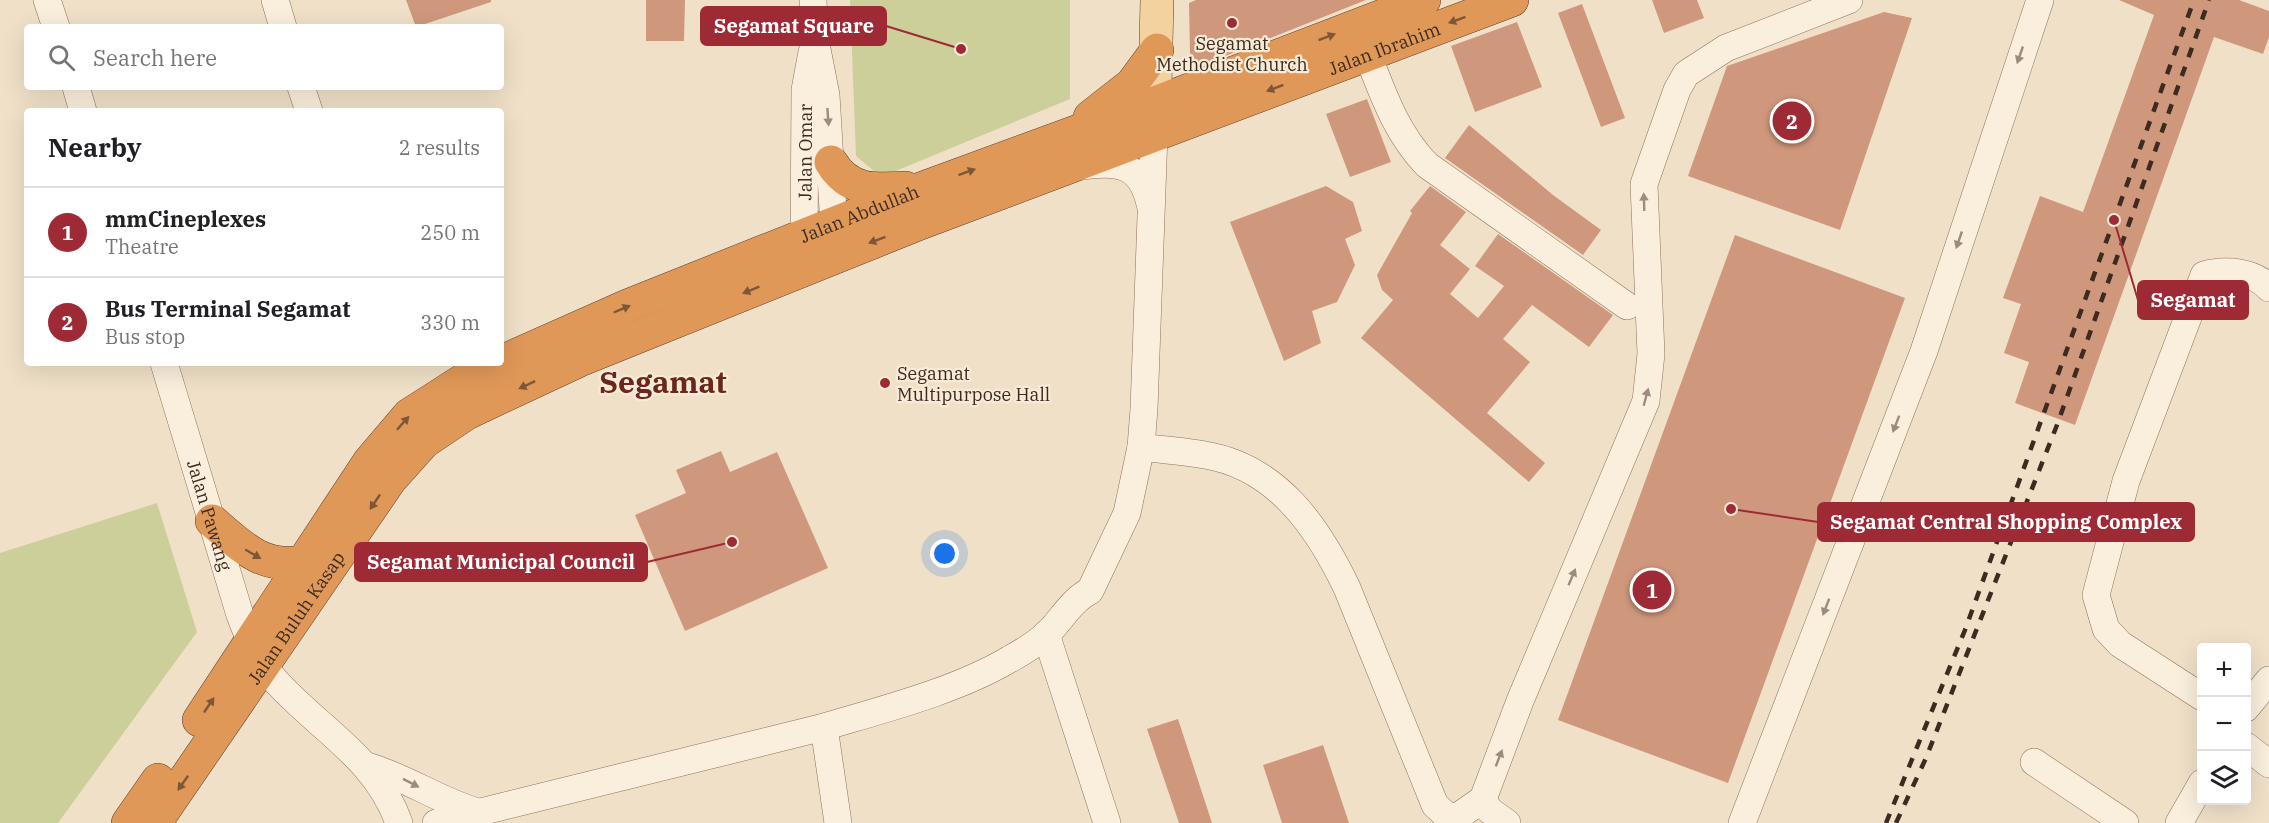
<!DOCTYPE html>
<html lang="en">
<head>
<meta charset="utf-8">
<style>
	:root { --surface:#fff; --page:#f6f6f6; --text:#202124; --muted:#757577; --line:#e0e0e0; --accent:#9e2a35 }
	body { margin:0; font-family:"IBM Plex Serif",serif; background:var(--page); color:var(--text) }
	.controls { position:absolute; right:18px; bottom:18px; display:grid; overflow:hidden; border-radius:6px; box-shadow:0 6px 24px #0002 }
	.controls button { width:54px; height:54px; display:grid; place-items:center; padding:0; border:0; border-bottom:2px solid var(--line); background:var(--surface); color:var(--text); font:30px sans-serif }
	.you { position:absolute; left:945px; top:554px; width:21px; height:21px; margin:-15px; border:4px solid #fff; border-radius:50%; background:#1a73e8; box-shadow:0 0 0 9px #1a73e833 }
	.badge { display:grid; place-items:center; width:39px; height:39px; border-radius:50%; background:var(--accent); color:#fff; font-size:20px; font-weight:700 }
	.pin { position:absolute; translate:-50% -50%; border:3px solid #fff; box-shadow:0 2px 6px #0006 }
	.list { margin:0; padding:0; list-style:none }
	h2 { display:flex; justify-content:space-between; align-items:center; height:78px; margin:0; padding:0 24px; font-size:26px }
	h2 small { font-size:20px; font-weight:400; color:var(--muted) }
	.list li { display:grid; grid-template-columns:39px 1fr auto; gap:18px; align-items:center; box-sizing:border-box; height:90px; padding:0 24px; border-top:2px solid var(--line) }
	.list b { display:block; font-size:22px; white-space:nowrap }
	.list p { margin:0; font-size:20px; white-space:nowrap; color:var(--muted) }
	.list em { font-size:20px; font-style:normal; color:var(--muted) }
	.icon { flex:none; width:33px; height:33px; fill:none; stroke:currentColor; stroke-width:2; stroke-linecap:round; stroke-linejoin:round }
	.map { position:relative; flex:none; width:2269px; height:823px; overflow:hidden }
	.search { position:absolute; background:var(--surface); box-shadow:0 6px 24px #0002; left:24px; top:24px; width:480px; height:66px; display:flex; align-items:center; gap:15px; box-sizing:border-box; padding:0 21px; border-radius:6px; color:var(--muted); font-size:22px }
	.panel { position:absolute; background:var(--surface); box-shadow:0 6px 24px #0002; left:24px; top:108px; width:480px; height:258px; border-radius:6px }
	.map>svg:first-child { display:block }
	.green { fill:#cdcf9b }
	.building { fill:#cf987d }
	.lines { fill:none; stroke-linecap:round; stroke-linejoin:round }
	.minor-casing { stroke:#8d725c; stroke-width:28 }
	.major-casing { stroke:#5b4030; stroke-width:34 }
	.highway-casing { stroke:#5b4030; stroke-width:34 }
	.minor { stroke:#faeedc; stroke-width:27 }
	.major { stroke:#f3d2a0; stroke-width:33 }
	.highway { stroke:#e09858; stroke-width:33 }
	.rail { stroke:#3d2b20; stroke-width:4.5; stroke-dasharray:10 10; stroke-linecap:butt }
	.oneway { fill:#7e5736 }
	.oneway2 { fill:#9c8c7e }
	.poi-dot { fill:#9e2a35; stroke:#f7ebd8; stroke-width:2 }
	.labels { text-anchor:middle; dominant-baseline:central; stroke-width:4.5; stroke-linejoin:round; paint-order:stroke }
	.poi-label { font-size:18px; fill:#3d2b20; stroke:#f7ebd8 }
	.street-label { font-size:18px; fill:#3d2b20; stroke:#f7ebd8 }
	.town-label { font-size:30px; font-weight:bold; fill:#6b271e; stroke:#f7ebd8 }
	.leader { fill:none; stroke:#9e2a35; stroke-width:2 }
	.callout-dot { fill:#9e2a35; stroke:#f7ebd8; stroke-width:2 }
	.callout { fill:#9e2a35; stroke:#9e2a35; stroke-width:2 }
	.callout-label { font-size:20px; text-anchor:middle; font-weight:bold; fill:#fff }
</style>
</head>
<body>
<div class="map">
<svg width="2269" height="823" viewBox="0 0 2269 823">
	<rect width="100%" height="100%" fill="#f0e0c8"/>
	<path class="green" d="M 850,0 L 1070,0 L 1070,99 L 881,177 L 856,156 Z
		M 157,503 L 197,632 L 58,823 L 0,823 L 0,553 Z"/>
	<path class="building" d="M 406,0 L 491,0 L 491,2 L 416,27 Z
		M 646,0 L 685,0 L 684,41 L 646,41 Z
		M 1196,0 L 1366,0 L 1200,66 L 1190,53 L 1189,3 Z
		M 1652,0 L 1697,0 L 1704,18 L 1664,33 Z
		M 2119,0 L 2239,0 L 2269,11 L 2269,37 L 2263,54 L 2214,37 L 2075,425 L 2015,403 L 2029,362 L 2004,353 L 2021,304 L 2003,298 L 2040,196 L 2083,212 L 2154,15 Z
		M 1582,4 L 1625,118 L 1601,127 L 1558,13 Z
		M 1884,12 L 1912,18 L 1840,230 L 1688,176 L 1727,66 Z
		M 1517,22 L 1542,87 L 1475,112 L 1451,46 Z
		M 1367,99 L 1391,162 L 1350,177 L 1326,114 Z
		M 1469,125 L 1553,195 L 1601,230 L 1583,255 L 1445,158 Z
		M 1326,186 L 1353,202 L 1362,231 L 1345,239 L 1355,265 L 1337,302 L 1312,311 L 1321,343 L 1284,361 L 1230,222 Z
		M 1430,186 L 1466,212 L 1440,245 L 1470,269 L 1450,294 L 1478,318 L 1504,286 L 1475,266 L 1498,234 L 1613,315 L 1589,347 L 1532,305 L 1503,339 L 1530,362 L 1487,413 L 1545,463 L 1529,482 L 1361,338 L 1393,300 L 1382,290 L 1377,275 L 1412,213 L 1410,211 Z
		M 1735,235 L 1905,298 L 1728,783 L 1558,720 Z
		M 721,451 L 730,472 L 777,452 L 828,568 L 685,631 L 635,515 L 686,493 L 676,470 Z
		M 1178,719 L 1212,823 L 1179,823 L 1147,729 Z
		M 1323,745 L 1349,823 L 1282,823 L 1263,765 Z"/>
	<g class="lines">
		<defs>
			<g id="minor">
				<path d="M 47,0 L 56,27"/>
				<path d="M 275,0 L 283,27"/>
				<path d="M 813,0 L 815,39 L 826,95 L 835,243"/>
				<path d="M 1367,53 C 1383,94 1396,133 1427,165 L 1627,306"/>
				<path d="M 76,87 L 83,111"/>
				<path d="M 301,87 L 309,111"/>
				<path d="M 1082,166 C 1119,161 1141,164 1150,204"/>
				<path id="s1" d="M 804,256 L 805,90 L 812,52"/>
				<path id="s2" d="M 164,363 L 240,615 C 248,637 258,661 274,679 C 317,728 376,757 399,823"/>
				<path d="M 1141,447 C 1162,450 1184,451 1205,455 C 1277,467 1318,527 1347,588 L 1435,805 L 1449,818 L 1460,815 L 1483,799"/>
				<path d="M 1046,634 L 1107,823"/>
				<path d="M 2202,697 L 2120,644 L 2106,629 L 2096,595 L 2126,481 L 2204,275 C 2225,269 2254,271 2269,288"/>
				<path d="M 2246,708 L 2269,680"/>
				<path d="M 824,727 L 838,823"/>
				<path d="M 2246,746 L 2269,764"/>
				<path d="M 2034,762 L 2125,823"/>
				<path d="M 367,766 C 406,777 439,801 478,812"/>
				<path d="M 436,823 L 824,727 C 884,709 956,691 1010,659 C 1023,652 1037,643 1048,633 C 1061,620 1073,599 1090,591 L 1127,513 L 1141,447 L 1144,409 L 1154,134"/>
				<path d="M 1507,823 L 1489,810 L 1483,799 L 1520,701 L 1646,401 L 1651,354 L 1644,184 L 1677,90 L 1686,74 L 1726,48 L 1849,0"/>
				<path d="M 1742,823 L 1924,351 L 2040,0"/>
				<path d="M 2179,823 L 2202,783"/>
			</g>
			<path id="major" d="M 1154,130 L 1157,0"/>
			<g id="highway">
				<path d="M 1090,117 L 1132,84 L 1157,50"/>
				<path d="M 831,162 C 849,192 875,190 906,188"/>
				<path id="s3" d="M 501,362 L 627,306 L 923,188 L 1155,103 L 1424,0"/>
				<path d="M 212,521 C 242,547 262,569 304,562"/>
				<path d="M 199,720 L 369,462 L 409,415 L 470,376 L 499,363"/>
				<path d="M 128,823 L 158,780"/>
				<path id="s4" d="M 155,823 L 390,480 L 424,442 L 467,413 L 580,360 L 918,224 L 1512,0"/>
			</g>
		</defs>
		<use href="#minor" class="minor-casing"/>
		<use href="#major" class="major-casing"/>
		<use href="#highway" class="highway-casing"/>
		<use href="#minor" class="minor"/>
		<use href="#major" class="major"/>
		<use href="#highway" class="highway"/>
		<path class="rail" d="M 1886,823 L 1965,630 L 2194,0
			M 1896,823 L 1926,758 L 2057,425 L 2209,0"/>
	</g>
	<defs><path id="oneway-solid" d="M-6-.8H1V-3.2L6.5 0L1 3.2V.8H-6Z" transform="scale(1.5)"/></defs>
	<g class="oneway">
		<use href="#oneway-solid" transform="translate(1457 20) rotate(160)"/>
		<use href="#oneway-solid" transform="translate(1327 37) rotate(-21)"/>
		<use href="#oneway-solid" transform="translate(1275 88) rotate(159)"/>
		<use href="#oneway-solid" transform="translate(967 172) rotate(-20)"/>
		<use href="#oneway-solid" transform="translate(877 240) rotate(159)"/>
		<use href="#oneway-solid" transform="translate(751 290) rotate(158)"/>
		<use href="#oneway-solid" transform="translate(622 309) rotate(-23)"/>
		<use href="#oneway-solid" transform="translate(527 385) rotate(155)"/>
		<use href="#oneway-solid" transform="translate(403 423) rotate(-48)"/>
		<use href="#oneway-solid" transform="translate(375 502) rotate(124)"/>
		<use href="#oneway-solid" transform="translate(253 554) rotate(30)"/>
		<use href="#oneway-solid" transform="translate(209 705) rotate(-56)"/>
		<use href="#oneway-solid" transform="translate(183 783) rotate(125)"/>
	</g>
	<g class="oneway2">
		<use href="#oneway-solid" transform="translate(2020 55) rotate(109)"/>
		<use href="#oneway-solid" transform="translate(828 117) rotate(86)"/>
		<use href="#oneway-solid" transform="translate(1644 202) rotate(-92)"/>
		<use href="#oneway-solid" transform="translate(1959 240) rotate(109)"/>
		<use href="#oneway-solid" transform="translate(1646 397) rotate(-75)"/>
		<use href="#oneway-solid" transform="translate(1896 424) rotate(111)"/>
		<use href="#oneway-solid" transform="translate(1572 577) rotate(-67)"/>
		<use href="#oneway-solid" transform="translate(1826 607) rotate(111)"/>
		<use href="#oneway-solid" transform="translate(1499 758) rotate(-69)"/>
		<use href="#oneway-solid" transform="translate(411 783) rotate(27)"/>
	</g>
	<g class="poi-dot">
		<circle cx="1232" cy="23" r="6"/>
		<circle cx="885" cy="383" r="6"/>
	</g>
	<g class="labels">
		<g class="poi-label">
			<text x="1232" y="43">Segamat<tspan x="1232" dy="21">Methodist Church</tspan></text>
			<text x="897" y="373" text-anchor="start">Segamat<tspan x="897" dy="21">Multipurpose Hall</tspan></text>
		</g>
		<g class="street-label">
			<text stroke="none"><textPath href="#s4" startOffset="1506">Jalan Ibrahim</textPath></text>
			<text stroke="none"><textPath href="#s1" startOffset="104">Jalan Omar</textPath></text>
			<text stroke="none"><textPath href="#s3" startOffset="388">Jalan Abdullah</textPath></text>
			<text stroke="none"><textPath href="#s2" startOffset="159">Jalan Pawang</textPath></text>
			<text stroke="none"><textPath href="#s4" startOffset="249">Jalan Buluh Kasap</textPath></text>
		</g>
		<g class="town-label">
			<text x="663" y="381">Segamat</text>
		</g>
	</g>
	<path class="leader" d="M961 49L886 26M2114 220L2138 300M1731 509L1818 522M732 542L647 562"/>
	<g class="callout-dot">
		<circle cx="961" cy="49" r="6"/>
		<circle cx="2114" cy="220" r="6"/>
		<circle cx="1731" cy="509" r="6"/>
		<circle cx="732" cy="542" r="6"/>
	</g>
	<g class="callout">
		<rect x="701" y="7" width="185" height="38" rx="6"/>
		<rect x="2138" y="281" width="110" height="38" rx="6"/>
		<rect x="1818" y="503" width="376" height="38" rx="6"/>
		<rect x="355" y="543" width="292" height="38" rx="6"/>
	</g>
	<g class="callout-label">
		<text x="794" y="33">Segamat Square</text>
		<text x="2193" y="307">Segamat</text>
		<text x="2006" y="529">Segamat Central Shopping Complex</text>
		<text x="501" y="569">Segamat Municipal Council</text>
	</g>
</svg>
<div class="controls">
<button>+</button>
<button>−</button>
<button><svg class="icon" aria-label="layers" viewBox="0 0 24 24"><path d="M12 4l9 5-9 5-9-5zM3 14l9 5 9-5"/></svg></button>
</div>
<div class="you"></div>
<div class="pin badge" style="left:1652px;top:590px">1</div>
<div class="pin badge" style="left:1792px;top:121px">2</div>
<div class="search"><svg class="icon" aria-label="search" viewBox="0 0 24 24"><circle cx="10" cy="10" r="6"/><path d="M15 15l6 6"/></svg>Search here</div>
<section class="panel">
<h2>Nearby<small>2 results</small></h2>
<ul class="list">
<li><span class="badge">1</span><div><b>mmCineplexes</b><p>Theatre</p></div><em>250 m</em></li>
<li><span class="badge">2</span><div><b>Bus Terminal Segamat</b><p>Bus stop</p></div><em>330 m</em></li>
</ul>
</section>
</div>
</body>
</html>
